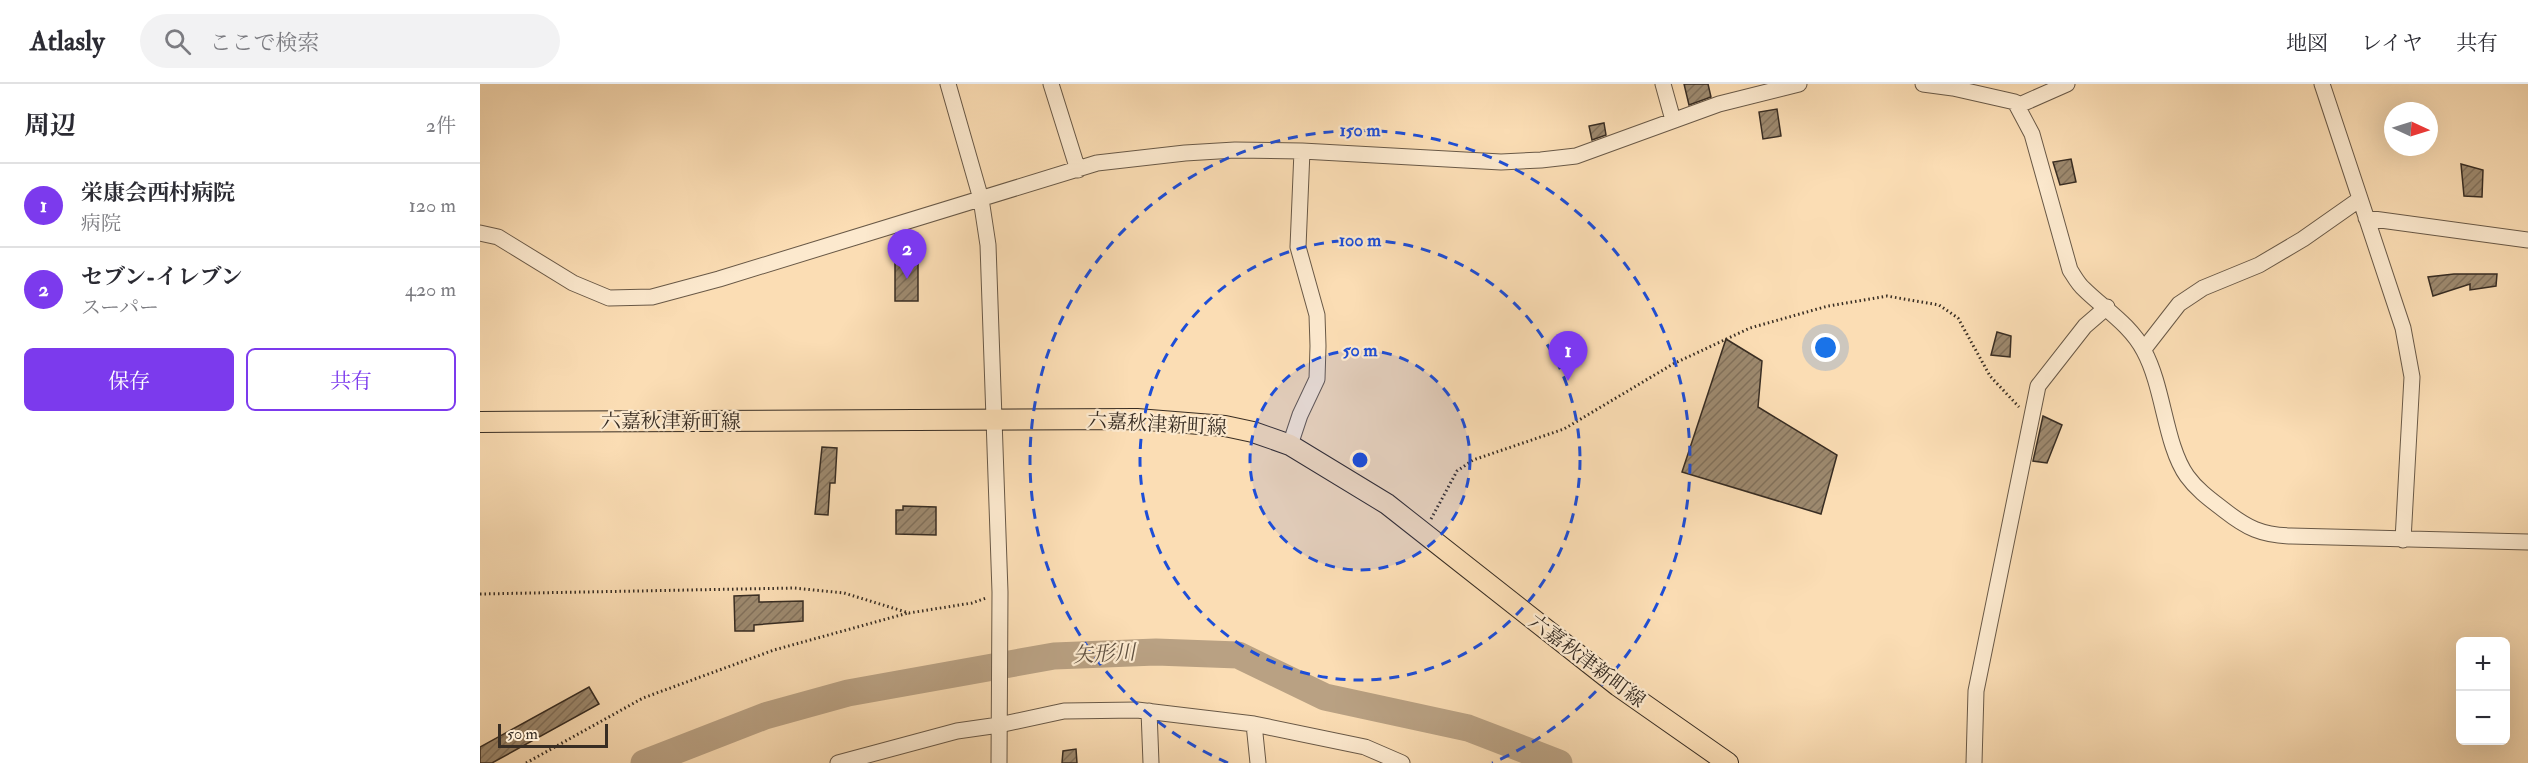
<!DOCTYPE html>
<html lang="ja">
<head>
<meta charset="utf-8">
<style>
	:root { --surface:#fff; --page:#f2f2f3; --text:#2b2b33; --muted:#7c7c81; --line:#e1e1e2; --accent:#7c3aed }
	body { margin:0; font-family:"IM FELL Double Pica","Noto Serif JP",serif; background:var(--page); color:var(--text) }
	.controls { position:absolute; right:18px; bottom:18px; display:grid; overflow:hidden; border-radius:9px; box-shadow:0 6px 24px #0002 }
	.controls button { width:54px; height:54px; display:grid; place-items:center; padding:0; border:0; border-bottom:2px solid var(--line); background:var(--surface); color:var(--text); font:30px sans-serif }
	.compass { position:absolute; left:1904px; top:18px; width:54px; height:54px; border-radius:50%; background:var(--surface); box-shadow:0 6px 24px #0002; rotate:94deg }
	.scale { position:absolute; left:18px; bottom:15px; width:110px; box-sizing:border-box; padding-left:6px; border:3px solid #382d23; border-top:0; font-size:16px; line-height:21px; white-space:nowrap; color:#382d23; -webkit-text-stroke:4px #fce9ce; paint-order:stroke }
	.you { position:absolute; left:1346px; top:264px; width:21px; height:21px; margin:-15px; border:4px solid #fff; border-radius:50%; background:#1a73e8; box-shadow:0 0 0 9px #1a73e833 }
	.badge { display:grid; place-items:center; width:39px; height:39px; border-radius:50%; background:var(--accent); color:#fff; font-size:20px; font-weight:700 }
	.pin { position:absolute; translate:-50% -50px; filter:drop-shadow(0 2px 3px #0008) }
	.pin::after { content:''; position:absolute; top:32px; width:21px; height:18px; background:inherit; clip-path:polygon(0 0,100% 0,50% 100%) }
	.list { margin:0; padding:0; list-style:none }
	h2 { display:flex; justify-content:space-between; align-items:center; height:78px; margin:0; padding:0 24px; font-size:26px }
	h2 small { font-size:20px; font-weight:400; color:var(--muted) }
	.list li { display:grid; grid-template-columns:39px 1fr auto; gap:18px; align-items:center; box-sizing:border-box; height:84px; padding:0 24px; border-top:2px solid var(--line) }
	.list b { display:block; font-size:22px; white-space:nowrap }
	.list p { margin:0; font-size:20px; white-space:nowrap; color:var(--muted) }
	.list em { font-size:20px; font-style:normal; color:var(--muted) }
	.actions { display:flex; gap:12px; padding:18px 24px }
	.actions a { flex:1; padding:14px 0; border:2px solid var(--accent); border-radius:9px; text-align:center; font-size:21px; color:var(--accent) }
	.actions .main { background:var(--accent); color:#fff }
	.icon { flex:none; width:33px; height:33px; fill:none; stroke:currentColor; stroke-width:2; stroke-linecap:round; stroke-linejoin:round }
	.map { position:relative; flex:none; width:2048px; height:679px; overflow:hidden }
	header { display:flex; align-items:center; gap:36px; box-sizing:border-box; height:84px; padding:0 30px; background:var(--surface); border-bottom:2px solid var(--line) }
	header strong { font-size:28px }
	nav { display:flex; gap:33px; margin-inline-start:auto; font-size:21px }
	.search { width:420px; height:54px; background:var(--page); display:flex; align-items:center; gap:15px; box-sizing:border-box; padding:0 21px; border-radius:33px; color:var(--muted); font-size:22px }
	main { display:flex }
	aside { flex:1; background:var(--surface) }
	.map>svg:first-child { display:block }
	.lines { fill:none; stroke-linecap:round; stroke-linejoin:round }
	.river { stroke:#b9a183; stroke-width:27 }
	.building { fill:url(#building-hatch); stroke:#382d23; stroke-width:1.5 }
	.minor-casing { stroke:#695947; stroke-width:17 }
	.major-casing { stroke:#382d23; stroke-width:22 }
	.path { stroke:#382d23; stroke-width:3; stroke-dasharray:1.5 3; stroke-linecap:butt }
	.minor { stroke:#fce9ce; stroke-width:15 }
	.major { stroke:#fbddb4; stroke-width:20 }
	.ring { fill:none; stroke:#1d4ed8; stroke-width:3; stroke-dasharray:10 8 }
	.labels { text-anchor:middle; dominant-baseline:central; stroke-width:4.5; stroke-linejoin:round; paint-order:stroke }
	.street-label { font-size:20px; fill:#382d23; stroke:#fce9ce }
	.water-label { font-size:21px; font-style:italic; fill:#5f5040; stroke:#fce9ce }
	.centre { fill:#1d4ed8; stroke:#fce9ce; stroke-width:3 }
	.ring-label { font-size:18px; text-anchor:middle; font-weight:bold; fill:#1d4ed8; stroke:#fce9ce; stroke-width:4.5; stroke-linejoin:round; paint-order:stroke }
</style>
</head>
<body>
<header>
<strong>Atlasly</strong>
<div class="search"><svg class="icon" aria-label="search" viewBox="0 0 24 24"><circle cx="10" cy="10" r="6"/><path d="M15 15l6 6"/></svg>ここで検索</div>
<nav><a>地図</a><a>レイヤ</a><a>共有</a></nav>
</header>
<main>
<aside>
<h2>周辺<small>2件</small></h2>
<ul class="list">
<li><span class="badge">1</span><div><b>栄康会西村病院</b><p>病院</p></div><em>120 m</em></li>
<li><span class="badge">2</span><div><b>セブン-イレブン</b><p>スーパー</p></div><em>420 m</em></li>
</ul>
<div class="actions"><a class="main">保存</a><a>共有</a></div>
</aside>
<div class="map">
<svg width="2048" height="679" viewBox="0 0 2048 679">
	<defs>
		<pattern id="building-hatch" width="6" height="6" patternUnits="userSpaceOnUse" patternTransform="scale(1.5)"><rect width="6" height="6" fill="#9d896e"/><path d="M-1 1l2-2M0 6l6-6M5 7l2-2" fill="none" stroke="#81705a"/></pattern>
	</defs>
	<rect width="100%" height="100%" fill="#fbddb4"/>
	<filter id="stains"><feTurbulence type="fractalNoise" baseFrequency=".00333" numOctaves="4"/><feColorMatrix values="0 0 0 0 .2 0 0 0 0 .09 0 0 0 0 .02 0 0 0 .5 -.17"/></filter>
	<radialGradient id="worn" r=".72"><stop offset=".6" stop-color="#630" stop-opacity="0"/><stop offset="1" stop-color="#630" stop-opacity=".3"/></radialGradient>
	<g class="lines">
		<path class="river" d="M 164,679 L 285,632 L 368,609 L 574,572 L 676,568 L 758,571 L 845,613 L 988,644 L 1079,679"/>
	</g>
	<path class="building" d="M 1204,0 L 1228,0 L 1231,13 L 1209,21 Z
		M 1297,25 L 1301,52 L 1283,55 L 1279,28 Z
		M 1124,39 L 1126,51 L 1112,56 L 1109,42 Z
		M 1591,75 L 1596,98 L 1580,101 L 1573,78 Z
		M 1981,80 L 2003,86 L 2002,113 L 1984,112 Z
		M 415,172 L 438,172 L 438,217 L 415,217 Z
		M 1974,190 L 2017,190 L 2016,202 L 1990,206 L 1990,200 L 1953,212 L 1948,193 Z
		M 1517,248 L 1531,252 L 1530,273 L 1511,271 Z
		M 1246,255 L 1282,277 L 1278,323 L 1357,371 L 1341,430 L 1202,388 Z
		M 1563,332 L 1582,341 L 1567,379 L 1553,377 Z
		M 342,363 L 357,364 L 355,399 L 350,399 L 348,431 L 335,430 Z
		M 423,422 L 456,423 L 456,451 L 416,450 L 416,426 L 423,426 Z
		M 279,511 L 279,518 L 323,517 L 323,537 L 274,541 L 274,547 L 255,547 L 254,512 Z
		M 109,603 L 119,620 L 12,679 L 0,679 L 0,663 Z
		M 596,665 L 597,679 L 582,679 L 583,667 Z"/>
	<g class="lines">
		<defs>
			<path id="minor" d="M 468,0 L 501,115 L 508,161 L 520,508 L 519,679
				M 571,0 L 598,86
				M 1183,0 L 1193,36
				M 1443,0 L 1473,4 L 1535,18 L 1552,50 L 1590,186 C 1594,192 1598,200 1604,205 C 1623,224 1651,241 1664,267 C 1684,304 1685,361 1707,392 C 1717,406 1731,416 1744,426 C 1767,444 1781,451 1811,452 L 2048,458
				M 1842,0 L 1923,244 L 1932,293 L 1923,456
				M 1537,22 L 1587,0
				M 1886,134 L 2048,156
				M 0,149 L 18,153 L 93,199 L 129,214 L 172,213 L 239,195 L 617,79 L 705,69 L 755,66 L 822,67 L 1021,78 L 1061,76 L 1096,72 L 1239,20 L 1319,0
				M 1664,265 L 1699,220 L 1723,204 L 1779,181 L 1823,155 L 1880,115
				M 810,361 L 820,331 L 837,295 L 838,262 L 837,231 L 818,163 L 822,67
				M 669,627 L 671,679
				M 774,640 L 778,679
				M 358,679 L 477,647 L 519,641 L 584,627 L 657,626 L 774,640 L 885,663 L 922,679
				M 1494,679 L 1496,607 L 1558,302 L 1605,242 L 1627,223"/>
			<path id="major" d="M 0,338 L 657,335 L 745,342 L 773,348 L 810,361 L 907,420 L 1138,602 L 1248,679"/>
		</defs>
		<use href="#minor" class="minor-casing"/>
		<use href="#major" class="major-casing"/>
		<path class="path" d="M 951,435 L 977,387 L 993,376 L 1084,345 L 1193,280 L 1270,244 L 1348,222 L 1407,212 L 1459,221 L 1478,234 L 1510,292 L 1539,323
			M 0,510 L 314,504 L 364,509 L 429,529 L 492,519 L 506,514
			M 46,679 L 163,614 L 294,566 L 428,529"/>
		<use href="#minor" class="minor"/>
		<use href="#major" class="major"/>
	</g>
	<circle cx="880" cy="376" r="110" fill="#1d4ed8" fill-opacity=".12"/>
	<g class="ring">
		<circle cx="880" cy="376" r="110"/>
		<circle cx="880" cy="376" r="220"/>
		<path d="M748 679A330 330 0 1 1 1012 679"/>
	</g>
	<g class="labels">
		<g class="street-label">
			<text x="191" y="337">六嘉秋津新町線</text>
			<text transform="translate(677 340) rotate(3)">六嘉秋津新町線</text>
			<text transform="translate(1107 577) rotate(37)">六嘉秋津新町線</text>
		</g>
		<g class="water-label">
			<text transform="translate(624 570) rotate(-3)">矢形川</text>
		</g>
	</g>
	<circle cx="880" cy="376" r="9" class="centre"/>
	<g class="ring-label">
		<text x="880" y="52">150 m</text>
		<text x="880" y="162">100 m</text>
		<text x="880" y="272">50 m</text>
	</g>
	<rect width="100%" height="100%" filter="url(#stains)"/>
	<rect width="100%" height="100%" fill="url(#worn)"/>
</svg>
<div class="controls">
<button>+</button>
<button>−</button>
</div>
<svg class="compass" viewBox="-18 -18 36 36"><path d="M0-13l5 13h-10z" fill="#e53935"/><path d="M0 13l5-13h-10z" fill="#7c7c81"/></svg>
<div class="scale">50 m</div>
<div class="you"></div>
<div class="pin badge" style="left:1088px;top:297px">1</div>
<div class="pin badge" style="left:427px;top:195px">2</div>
</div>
</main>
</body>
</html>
